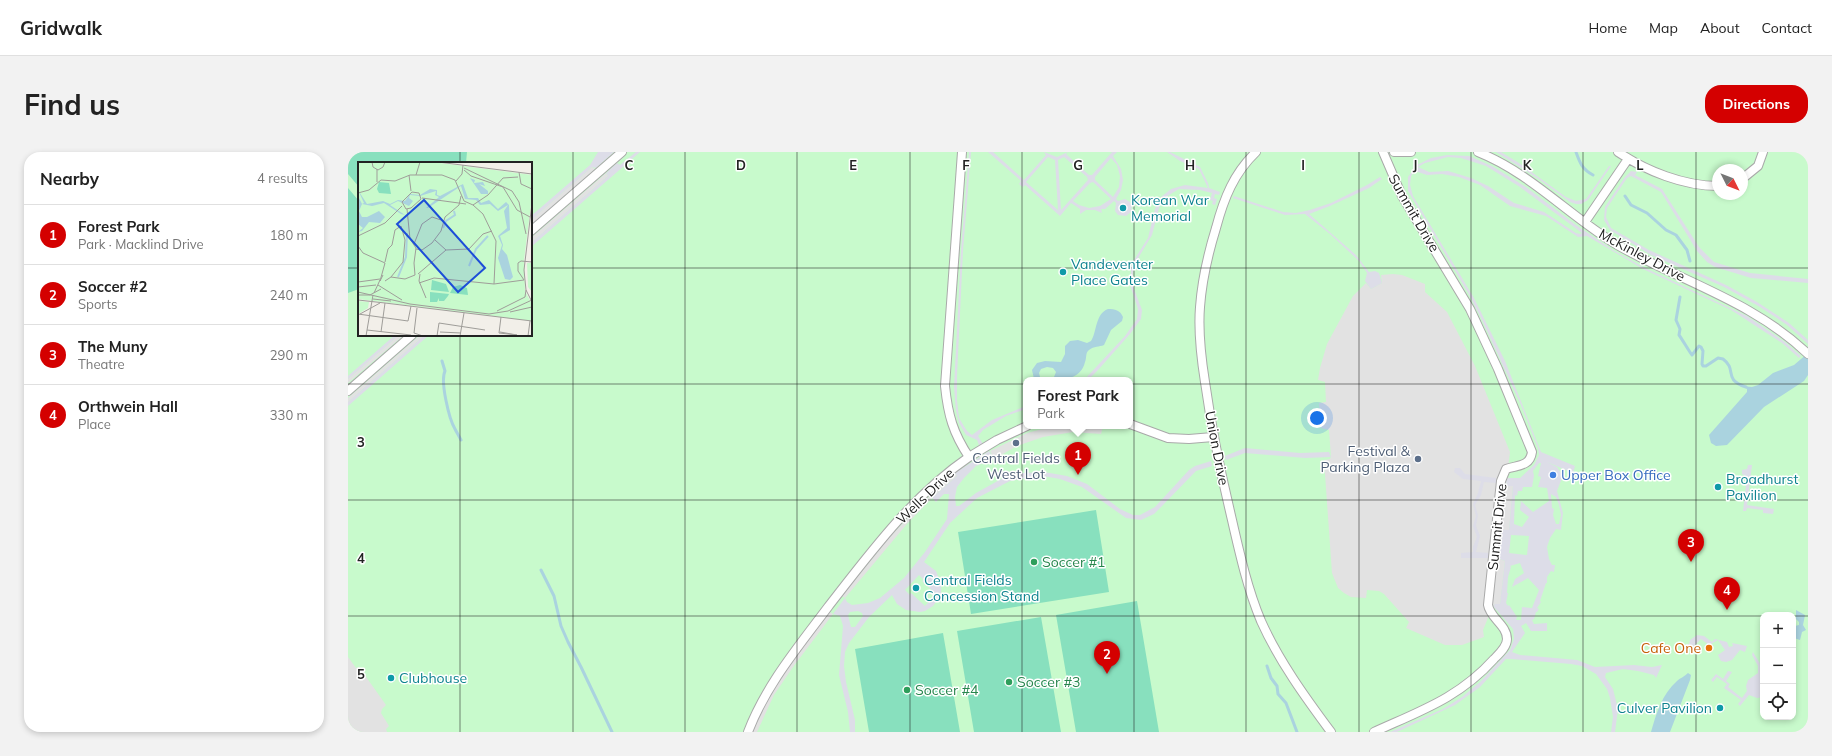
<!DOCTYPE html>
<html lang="en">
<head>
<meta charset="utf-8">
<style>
	:root { --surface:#fff; --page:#f2f2f2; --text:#222; --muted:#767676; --line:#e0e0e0; --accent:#d40000 }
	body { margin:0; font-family:Mulish,sans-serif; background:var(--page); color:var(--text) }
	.controls { position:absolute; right:12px; bottom:12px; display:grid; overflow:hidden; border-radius:8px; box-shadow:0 2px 6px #0003 }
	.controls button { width:36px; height:36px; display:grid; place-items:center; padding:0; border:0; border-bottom:1px solid var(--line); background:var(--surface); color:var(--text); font:20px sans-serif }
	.compass { position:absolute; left:1364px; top:12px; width:36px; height:36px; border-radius:50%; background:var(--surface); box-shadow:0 2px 6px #0003; rotate:132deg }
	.you { position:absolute; left:969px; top:266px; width:14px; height:14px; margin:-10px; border:3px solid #fff; border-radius:50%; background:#1a73e8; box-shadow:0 0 0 6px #1a73e833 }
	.badge { display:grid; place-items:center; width:26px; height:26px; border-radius:50%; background:var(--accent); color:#fff; font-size:13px; font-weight:700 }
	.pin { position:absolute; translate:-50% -33px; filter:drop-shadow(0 1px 2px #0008) }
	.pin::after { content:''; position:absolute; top:21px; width:14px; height:12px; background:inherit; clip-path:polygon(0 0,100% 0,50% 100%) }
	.popup { position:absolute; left:675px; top:225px; width:110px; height:52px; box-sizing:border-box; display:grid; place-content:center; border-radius:8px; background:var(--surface); filter:drop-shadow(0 1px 3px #0005); font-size:13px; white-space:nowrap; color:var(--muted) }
	.popup b { font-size:15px; color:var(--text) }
	.popup::after { content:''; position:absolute; left:50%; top:100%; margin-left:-8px; border:8px solid transparent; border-top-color:var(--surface) }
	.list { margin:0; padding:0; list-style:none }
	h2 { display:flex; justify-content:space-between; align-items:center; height:52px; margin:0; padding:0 16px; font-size:17px }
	h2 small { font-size:13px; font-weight:400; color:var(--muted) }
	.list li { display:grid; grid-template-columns:26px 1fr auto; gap:12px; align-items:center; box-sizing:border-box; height:60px; padding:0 16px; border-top:1px solid var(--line) }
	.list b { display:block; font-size:15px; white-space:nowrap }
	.list p { margin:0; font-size:13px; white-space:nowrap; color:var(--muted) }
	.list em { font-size:13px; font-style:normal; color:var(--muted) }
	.icon { flex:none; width:22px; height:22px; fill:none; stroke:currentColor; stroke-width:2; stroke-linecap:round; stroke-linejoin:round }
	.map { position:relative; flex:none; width:1460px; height:580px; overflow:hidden; border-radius:16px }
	header { display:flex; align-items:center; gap:24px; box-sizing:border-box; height:56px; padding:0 20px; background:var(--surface); border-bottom:1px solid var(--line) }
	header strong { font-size:19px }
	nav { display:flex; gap:22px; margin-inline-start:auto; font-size:14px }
	.intro { display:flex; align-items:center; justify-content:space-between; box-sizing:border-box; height:96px; padding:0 24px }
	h1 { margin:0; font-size:28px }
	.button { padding:10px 18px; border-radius:16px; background:var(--accent); color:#fff; font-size:14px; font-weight:700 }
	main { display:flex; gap:24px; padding:0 24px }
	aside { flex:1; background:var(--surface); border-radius:16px; box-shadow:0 2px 6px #0003 }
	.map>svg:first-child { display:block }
	.park { fill:#c8facc; fill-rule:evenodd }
	.pitch { fill:#88e0be }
	.parking { fill:#e2e2e2 }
	.plaza { fill:#dddde8; fill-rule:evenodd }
	.water { fill:#aad3df }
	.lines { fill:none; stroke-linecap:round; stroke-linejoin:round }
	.stream { stroke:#aad3df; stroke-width:3 }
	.street-casing { stroke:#a9a9a9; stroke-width:10 }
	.street { stroke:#fff; stroke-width:8 }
	.grid { fill:none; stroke:#222; stroke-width:1; stroke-opacity:0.55 }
	.culture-dot { fill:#0f9aa8; stroke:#fff; stroke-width:1.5 }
	.service-dot { fill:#5c6f8a; stroke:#fff; stroke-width:1.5 }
	.shop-dot { fill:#3f7fe0; stroke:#fff; stroke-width:1.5 }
	.leisure-dot { fill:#2e9e5b; stroke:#fff; stroke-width:1.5 }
	.food-dot { fill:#e8710a; stroke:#fff; stroke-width:1.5 }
	.labels { text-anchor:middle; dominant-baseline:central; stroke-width:3; stroke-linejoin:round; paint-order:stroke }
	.culture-label { font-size:14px; fill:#0d838f; stroke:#fff; text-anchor:start }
	.street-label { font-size:14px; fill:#222; stroke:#fff }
	.service-label { font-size:14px; fill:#4e5e75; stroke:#fff; text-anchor:end }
	.shop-label { font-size:14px; fill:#366cbe; stroke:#fff; text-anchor:start }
	.leisure-label { font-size:14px; fill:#27864d; stroke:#fff; text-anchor:start }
	.food-label { font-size:14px; fill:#c56008; stroke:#fff; text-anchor:end }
	.inset-river { fill:none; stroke:#aad3df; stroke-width:2 }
	.inset-road { fill:none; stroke:#9f9d99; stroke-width:1 }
	.view { fill:#1d4ed8; fill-opacity:0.15; stroke:#1d4ed8; stroke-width:2 }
	.inset-edge { fill:none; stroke:#222; stroke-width:2 }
	.grid-label { font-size:13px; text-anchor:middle; font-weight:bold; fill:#222; stroke:#fff; stroke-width:3; stroke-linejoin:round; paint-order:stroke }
</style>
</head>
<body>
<header>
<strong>Gridwalk</strong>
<nav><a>Home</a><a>Map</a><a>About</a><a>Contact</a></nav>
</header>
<div class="intro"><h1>Find us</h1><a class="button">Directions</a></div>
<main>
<aside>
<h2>Nearby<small>4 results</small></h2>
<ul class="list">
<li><span class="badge">1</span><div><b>Forest Park</b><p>Park · Macklind Drive</p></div><em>180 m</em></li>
<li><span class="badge">2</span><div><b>Soccer #2</b><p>Sports</p></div><em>240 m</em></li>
<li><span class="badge">3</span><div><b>The Muny</b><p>Theatre</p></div><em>290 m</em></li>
<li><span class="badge">4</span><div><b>Orthwein Hall</b><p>Place</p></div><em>330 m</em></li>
</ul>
</aside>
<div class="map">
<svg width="1460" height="580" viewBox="0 0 1460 580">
	<rect width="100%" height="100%" fill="#f2efe9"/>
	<path class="park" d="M 0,0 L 1460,0 L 1460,580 L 0,580 ZM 11,11 L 183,11 L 183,183 L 11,183 ZM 1370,18 L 1394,18 L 1394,42 L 1370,42 ZM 678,228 L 782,228 L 782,274 L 678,274 ZM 1415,463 L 1445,463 L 1445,565 L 1415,565 Z"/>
	<path class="pitch" d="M 0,0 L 119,0 L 118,11 L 11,11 L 11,35 L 0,22 Z
		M 0,36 L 11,49 L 11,137 L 0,141 Z
		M 748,358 L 761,440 L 623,462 L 610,380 Z
		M 789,449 L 811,580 L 728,580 L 708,463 Z
		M 693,465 L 713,580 L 626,580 L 609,479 Z
		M 595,481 L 612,580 L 521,580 L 507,497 Z"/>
	<path class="parking" d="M 244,15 L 247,17 L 183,73 L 183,68 Z
		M 258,21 L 260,24 L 183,91 L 183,86 Z
		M 1045,122 L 1054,123 L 1077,132 L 1077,140 L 1099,160 L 1127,214 L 1162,300 L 1158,332 L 1159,333 L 1165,334 L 1161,378 L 1154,378 L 1153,380 L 1151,407 L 1157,409 L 1152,453 L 1147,452 L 1145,454 L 1135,478 L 1136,485 L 1114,493 L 1097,493 L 1058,476 L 1061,470 L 1036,442 L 1031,439 L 1019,438 L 1018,446 L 1003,445 L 996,441 L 990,436 L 984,421 L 976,308 L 982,307 L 983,305 L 981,278 L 973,276 L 971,251 L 978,250 L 977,230 L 970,228 L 972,216 L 979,192 L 1005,144 L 1018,131 L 1023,137 L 1034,131 L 1033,123 Z
		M 51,183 L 56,183 L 0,231 L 0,227 Z
		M 72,183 L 77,183 L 0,250 L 0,246 Z
		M 706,274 L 755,274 L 753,282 L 725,280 L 695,285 L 669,294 L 646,307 L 642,299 L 679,281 Z
		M 607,321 L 609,324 L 584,346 L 558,373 L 497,446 L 494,444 L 540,387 L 569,356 Z
		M 482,460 L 485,462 L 445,515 L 426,543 L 409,580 L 404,580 L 422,541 L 441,512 Z
		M 0,505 L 8,516 L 11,515 L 38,553 L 34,557 L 33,561 L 41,574 L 38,577 L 39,580 L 0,580 Z"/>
	<path class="plaza" d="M 250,0 L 266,0 L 248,16 L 244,15 L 183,68 L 183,64 L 242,13 Z
		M 288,0 L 292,0 L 183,95 L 183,91 L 260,24 L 258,21 L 269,11 L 272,13 Z
		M 621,0 L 623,0 L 615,99 L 609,224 L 609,248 L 611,266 L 619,279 L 624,283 L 644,268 L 678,254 L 678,257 L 658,264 L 635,278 L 630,284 L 635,292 L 631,293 L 629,288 L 618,283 L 611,271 L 608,259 L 606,235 L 613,99 Z
		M 640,0 L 645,0 L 676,28 L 698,3 L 696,0 L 709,5 L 720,0 L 718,2 L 741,23 L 744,23 L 764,0 L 769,0 L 765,4 L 773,17 L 775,28 L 773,38 L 768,47 L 770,49 L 777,47 L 782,50 L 784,55 L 783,60 L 778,64 L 770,63 L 767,59 L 768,51 L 766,49 L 757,57 L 753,57 L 754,61 L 747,58 L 738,58 L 732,62 L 732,57 L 723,51 L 712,64 L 677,33 L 675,35 L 671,32 L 673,29 ZM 700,5 L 707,8 L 710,58 L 678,30 ZM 716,5 L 739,25 L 740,28 L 713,58 L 710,8 ZM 763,6 L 769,13 L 772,24 L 771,35 L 765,45 L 747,28 L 747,25 ZM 745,30 L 763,47 L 752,54 L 741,56 L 731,53 L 725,49 L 742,31 Z
		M 819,0 L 822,0 L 852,15 L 860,31 L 861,36 L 872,40 L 871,43 L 867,42 L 866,46 L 869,47 L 867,53 L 864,52 L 865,49 L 862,48 L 864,41 L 852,38 L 831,37 L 816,46 L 811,56 L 804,83 L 789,108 L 785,121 L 786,137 L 794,158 L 793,167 L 782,182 L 750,218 L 740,228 L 736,228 L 777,184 L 789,167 L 790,157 L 783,136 L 783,115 L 786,108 L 800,86 L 807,57 L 813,45 L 823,37 L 837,33 L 860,36 L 851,17 L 832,9 Z
		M 1148,0 L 1153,0 L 1171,11 L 1218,45 L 1228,49 L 1238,47 L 1261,14 L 1263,14 L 1240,48 L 1233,52 L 1228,52 L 1222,50 L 1189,26 Z
		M 1099,3 L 1121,4 L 1144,14 L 1178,35 L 1228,73 L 1265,98 L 1295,115 L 1399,164 L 1437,190 L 1453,204 L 1451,206 L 1434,191 L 1383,158 L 1295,117 L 1239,84 L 1230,85 L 1198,64 L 1162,54 L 1132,33 L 1111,25 L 1094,22 L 1079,23 L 1067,19 L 1063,24 L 1062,33 L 1065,44 L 1126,146 L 1157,209 L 1193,300 L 1227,314 L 1225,321 L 1199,310 L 1209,315 L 1213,321 L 1214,326 L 1209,339 L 1215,361 L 1213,378 L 1208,377 L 1202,386 L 1199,395 L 1201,407 L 1204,413 L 1207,413 L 1206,420 L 1203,419 L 1199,425 L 1199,431 L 1198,431 L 1192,449 L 1193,450 L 1189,456 L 1191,457 L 1189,460 L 1188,460 L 1186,467 L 1184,468 L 1186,472 L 1199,471 L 1199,479 L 1183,479 L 1178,471 L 1175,473 L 1173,474 L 1177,481 L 1164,500 L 1172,503 L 1229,508 L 1247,515 L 1286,513 L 1304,515 L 1314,513 L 1308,526 L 1306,523 L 1290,519 L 1275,517 L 1258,521 L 1257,525 L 1265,537 L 1270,557 L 1267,580 L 1263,580 L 1265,565 L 1262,546 L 1259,537 L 1248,522 L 1234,514 L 1223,512 L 1163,507 L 1158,507 L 1132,535 L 1107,553 L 1049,580 L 1042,580 L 1095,557 L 1114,545 L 1132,530 L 1162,498 L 1166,487 L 1165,477 L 1145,454 L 1147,452 L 1152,452 L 1157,409 L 1151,407 L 1153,380 L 1155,378 L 1161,378 L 1165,334 L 1159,334 L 1158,330 L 1159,326 L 1172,326 L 1186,313 L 1191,303 L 1190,296 L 1173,253 L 1133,166 L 1120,141 L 1060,39 L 1060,25 L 1069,13 L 1083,6 ZM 1100,5 L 1113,6 L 1138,14 L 1172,35 L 1234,81 L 1232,82 L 1228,81 L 1196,60 L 1166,51 L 1140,34 L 1123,26 L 1100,19 L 1081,20 L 1070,15 L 1077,11 ZM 1191,311 L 1193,311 L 1190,324 L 1193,325 L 1190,335 L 1199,336 L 1201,349 L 1185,360 L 1173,349 L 1172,358 L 1181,365 L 1174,375 L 1166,372 L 1167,343 L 1169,344 L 1170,339 L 1174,339 L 1175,335 L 1184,335 L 1186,324 L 1185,319 ZM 1203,342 L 1208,345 L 1211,353 L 1213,363 L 1211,372 L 1208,372 L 1205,363 L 1206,357 L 1204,356 ZM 1163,383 L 1181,384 L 1179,403 L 1161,401 ZM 1172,411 L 1176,421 L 1167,427 L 1164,435 L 1180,426 L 1191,438 L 1184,456 L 1174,455 L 1173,468 L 1168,468 L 1169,465 L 1161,453 L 1160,454 L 1158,451 L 1160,441 L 1159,441 L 1160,425 L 1163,415 L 1162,414 Z
		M 1283,19 L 1289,20 L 1287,23 L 1314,37 L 1351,95 L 1366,110 L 1402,121 L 1460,127 L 1460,131 L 1403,126 L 1367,115 L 1359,110 L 1349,99 L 1313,40 L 1283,24 L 1279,26 L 1259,56 L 1258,65 L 1263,76 L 1301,98 L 1378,133 L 1409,150 L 1441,171 L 1460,188 L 1460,192 L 1439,173 L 1412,155 L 1376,135 L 1303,103 L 1262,78 L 1256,68 L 1257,55 L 1277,25 Z
		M 1032,25 L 1034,27 L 1021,36 L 982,54 L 961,62 L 1008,103 L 1021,120 L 1027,119 L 1031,121 L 1034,131 L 1023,137 L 1017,129 L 1019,121 L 1011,109 L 982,82 L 957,62 L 937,63 L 885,46 L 886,44 L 935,60 L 948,61 L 962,58 L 983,51 L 1019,33 Z
		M 47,183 L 51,183 L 0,227 L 0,224 Z
		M 77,183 L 81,183 L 0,254 L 0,250 Z
		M 897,296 L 952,301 L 981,300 L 983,305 L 957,306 L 897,301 L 878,308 L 877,304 Z
		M 641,299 L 646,307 L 628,314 L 616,326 L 609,335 L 607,345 L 608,354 L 611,354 L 628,341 L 655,326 L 675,321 L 696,320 L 719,324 L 739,332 L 772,357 L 785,363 L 792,363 L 807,355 L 841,318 L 847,314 L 863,309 L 864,314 L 848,319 L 814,354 L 806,362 L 793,368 L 778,366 L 734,335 L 712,327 L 701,325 L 689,324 L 662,329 L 629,346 L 602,371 L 576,410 L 588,419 L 593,432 L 593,443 L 585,454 L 577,459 L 572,460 L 558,458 L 549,452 L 544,443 L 521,465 L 501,491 L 497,500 L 496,514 L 498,530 L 507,568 L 507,580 L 502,580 L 500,560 L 491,523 L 495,474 L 492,464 L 485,462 L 497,446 L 499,450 L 504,453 L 520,451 L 532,446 L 556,426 L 577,400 L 599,367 L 601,342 L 596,342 L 588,350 L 584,346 L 609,324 L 607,321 ZM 571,423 L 576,428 L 574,429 L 588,442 L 577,454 L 563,441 L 562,443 L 557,438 ZM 510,459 L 514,461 L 515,464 L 507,475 L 503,475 L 500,463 L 502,460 Z
		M 1400,313 L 1404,313 L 1399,353 L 1426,357 L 1425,362 L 1415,361 L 1415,358 L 1399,356 L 1398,359 L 1395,359 L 1399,325 L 1394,322 L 1394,318 L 1399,317 Z
		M 1107,316 L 1112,316 L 1117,322 L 1148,326 L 1148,331 L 1136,330 L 1133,343 L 1127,353 L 1130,363 L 1128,374 L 1132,384 L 1128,400 L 1141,401 L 1140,406 L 1113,406 L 1113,401 L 1125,400 L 1125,395 L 1129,385 L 1125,374 L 1128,364 L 1125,352 L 1130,341 L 1133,329 L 1115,327 L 1106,320 Z
		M 1349,483 L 1356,484 L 1364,490 L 1367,487 L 1379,490 L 1381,495 L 1385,494 L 1384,491 L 1399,494 L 1397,500 L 1392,498 L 1384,508 L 1378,510 L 1373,509 L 1370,503 L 1377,498 L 1370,488 L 1361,493 L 1353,487 L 1345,495 L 1347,497 L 1342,496 L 1337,498 L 1337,493 L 1341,492 L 1342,488 Z
		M 1405,500 L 1413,513 L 1413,522 L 1415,525 L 1415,545 L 1409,546 L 1401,543 L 1392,554 L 1390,552 L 1393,548 L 1376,536 L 1379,532 L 1369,525 L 1365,530 L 1363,528 L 1368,522 L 1375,527 L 1380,519 L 1384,520 L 1378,529 L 1382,532 L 1380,535 L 1394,546 L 1399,539 L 1398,534 L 1400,528 L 1410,521 L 1410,514 L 1404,503 Z"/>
	<path class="water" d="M 760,157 C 767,157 772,158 775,165 L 774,169 L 763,178 L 756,193 C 751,195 746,194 741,198 C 737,201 739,206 737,210 C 733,227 716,228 701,228 L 706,225 L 708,220 L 705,216 L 699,215 L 693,217 L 691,221 L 692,225 L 698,228 L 686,227 L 684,218 L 689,211 L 697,209 L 713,210 L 717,202 L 717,194 L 722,189 L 730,188 L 739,191 L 743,189 C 749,180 747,162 760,157 Z
		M 1460,201 L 1460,223 L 1456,229 L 1416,255 L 1379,293 L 1368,294 L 1363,291 L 1361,283 L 1399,240 L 1399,237 L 1394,234 L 1404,235 L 1410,233 L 1425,221 L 1446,213 Z
		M 1448,458 L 1457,463 L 1455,473 L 1458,478 L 1454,480 L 1452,488 L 1446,486 L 1447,474 L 1451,473 L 1451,470 L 1448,467 Z
		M 1340,521 L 1343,523 L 1342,528 L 1322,580 L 1303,580 C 1308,562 1314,542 1329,529 C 1332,526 1336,525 1340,521 Z"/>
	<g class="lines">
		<path class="stream" d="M 1228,0 C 1232,11 1234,17 1245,23
			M 1277,44 L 1283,53 L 1299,61 L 1318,78 L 1328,83 L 1339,98 L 1342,109
			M 1332,145 L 1328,168 L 1332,177 L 1331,183 C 1334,187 1342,201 1344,203 L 1351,194 L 1353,195 L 1355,199 L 1354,212 L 1355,214 L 1358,214 L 1370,206 L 1375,207 C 1390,218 1374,227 1398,235
			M 94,209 L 97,219 C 92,229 101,267 107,277 C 109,281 111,284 113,288
			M 193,418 L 206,444 L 213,474 L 220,490 L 233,515 L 264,580
			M 919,514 L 923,526 L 929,534 L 930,542 L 938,551 L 949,580"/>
		<defs>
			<path id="street" d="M 908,0 C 886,21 876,46 868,76 C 860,102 854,128 852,155 C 850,180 853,205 857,230 C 863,272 871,313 881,355 C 890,394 898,433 913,469 C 931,509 957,545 983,580
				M 1046,0 L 1063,0
				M 1130,0 C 1183,21 1222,65 1271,94 C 1335,130 1406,150 1460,202
				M 1270,0 C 1298,19 1336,34 1370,34
				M 1394,27 L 1410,14 L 1415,0
				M 1237,70 L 1280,7
				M 183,79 L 274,0
				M 0,239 L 64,183
				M 782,272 L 820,286 L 841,287 L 865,285
				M 621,305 L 649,288 L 679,274
				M 400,580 C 418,533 450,495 480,455 C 522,401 564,344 621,305 C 605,281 600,263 597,234 L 614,0
				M 1026,580 C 1072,559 1111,546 1146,507 C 1151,502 1159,495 1159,487 C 1159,473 1142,466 1140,453 L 1153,329 L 1158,317 C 1169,313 1182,315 1184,300 L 1150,217 L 1122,157 L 1054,44 L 1035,0"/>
		</defs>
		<use href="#street" class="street-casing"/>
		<use href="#street" class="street"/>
	</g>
	<path class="grid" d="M 112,0 L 112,11M 225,0 L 225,580M 337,0 L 337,580M 449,0 L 449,580M 562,0 L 562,580M 674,0 L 674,580M 786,0 L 786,580M 898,0 L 898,580M 1011,0 L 1011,580M 1123,0 L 1123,580M 1235,0 L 1235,580M 1348,0 L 1348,580M 0,116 L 11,116M 183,116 L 1460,116M 112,183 L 112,580M 0,232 L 1460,232M 0,348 L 1460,348M 0,464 L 1415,464M 1445,464 L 1460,464"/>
	<g class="culture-dot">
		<circle cx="775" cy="56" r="4"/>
		<circle cx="715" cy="120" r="4"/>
		<circle cx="1370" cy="335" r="4"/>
		<circle cx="568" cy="436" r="4"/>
		<circle cx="43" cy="526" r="4"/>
		<circle cx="1372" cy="556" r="4"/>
	</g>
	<g class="service-dot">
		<circle cx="668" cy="291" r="4"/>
		<circle cx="1070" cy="307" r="4"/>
	</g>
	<circle class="shop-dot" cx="1205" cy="323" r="4"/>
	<g class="leisure-dot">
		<circle cx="686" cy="410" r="4"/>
		<circle cx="661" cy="530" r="4"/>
		<circle cx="559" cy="538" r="4"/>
	</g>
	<circle class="food-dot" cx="1361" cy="496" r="4"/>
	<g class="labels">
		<g class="culture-label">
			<text x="783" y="48">Korean War<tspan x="783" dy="16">Memorial</tspan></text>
			<text x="723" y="112">Vandeventer<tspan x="723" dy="16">Place Gates</tspan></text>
			<text x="1378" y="327">Broadhurst<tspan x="1378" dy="16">Pavilion</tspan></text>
			<text x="576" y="428">Central Fields<tspan x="576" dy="16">Concession Stand</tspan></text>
			<text x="51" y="526">Clubhouse</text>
			<text x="1364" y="556" text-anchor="end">Culver Pavilion</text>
		</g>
		<g class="street-label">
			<text transform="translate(1066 61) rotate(60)">Summit Drive</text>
			<text transform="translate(1294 103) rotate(28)">McKinley Drive</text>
			<text transform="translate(869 296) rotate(79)">Union Drive</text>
			<text transform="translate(577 344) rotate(-44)">Wells Drive</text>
			<text transform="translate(1149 375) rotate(-84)">Summit Drive</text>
		</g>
		<g class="service-label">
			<text x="1062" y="299">Festival &amp;<tspan x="1062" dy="16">Parking Plaza</tspan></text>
			<text x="668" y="306" text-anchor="middle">Central Fields<tspan x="668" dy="16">West Lot</tspan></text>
		</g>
		<g class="shop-label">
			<text x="1213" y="323">Upper Box Office</text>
		</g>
		<g class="leisure-label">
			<text x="694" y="410">Soccer #1</text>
			<text x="669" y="530">Soccer #3</text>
			<text x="567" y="538">Soccer #4</text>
		</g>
		<g class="food-label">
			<text x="1353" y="496">Cafe One</text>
		</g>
	</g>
	<g transform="translate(10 10)">
		<rect width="174" height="174" fill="#f2efe9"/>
		<path d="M 0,0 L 75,0 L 174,13 L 174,35 L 166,98 L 167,129 L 174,142 L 174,159 L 0,137 ZM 169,101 L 174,101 L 174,130 L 170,125 ZM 0,139 L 11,140 L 10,146 L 0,152 Z" fill="#c8facc"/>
		<path d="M 21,20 L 31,21 L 33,32 L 21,31 L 19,27 ZM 74,118 L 88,122 L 91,130 L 73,128 ZM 102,123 L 102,127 L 102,123 L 109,126 L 110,133 L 92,131 L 95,125 ZM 72,130 L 91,132 L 90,134 L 86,139 L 81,139 L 81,136 L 79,140 L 72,140 Z" fill="#88e0be"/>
		<path d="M 112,16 L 117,18 L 116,21 L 125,20 L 127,24 L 121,22 L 130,29 L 130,32 L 123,32 ZM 105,22 L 110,36 L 120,36 L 123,41 L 131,38 L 140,47 L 148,40 L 151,43 L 152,68 L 142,74 L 145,83 L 144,87 L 149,93 L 153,108 L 155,115 L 152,118 L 147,117 L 140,96 L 144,83 L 140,74 L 149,66 L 146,49 L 150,43 L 140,49 L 132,42 L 122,43 L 118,38 L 107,37 L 103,24 L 70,46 L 68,46 L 81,35 L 77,33 L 78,29 L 62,34 L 52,33 L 51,36 L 55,39 L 51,44 L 40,39 L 32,43 L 47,53 L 56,55 L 43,52 L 26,41 L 14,44 L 4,42 L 1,49 L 4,55 L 9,55 L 21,49 L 27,55 L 22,61 L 11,60 L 4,69 L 0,70 L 5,66 L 0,62 L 0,34 L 4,42 L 6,41 L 0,28 L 9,42 L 25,39 L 32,42 L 40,38 L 47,39 L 52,32 L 62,33 L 72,27 L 79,28 L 79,33 L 82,34 Z" fill="#aad3df"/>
		<path class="inset-river" d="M 85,66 L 88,59 L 97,53 L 96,49M 111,104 L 118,87 L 130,74M 40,115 L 48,95 L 49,71"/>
		<path class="inset-road" d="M 14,0 L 15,5 L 20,8 L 25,5 L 27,0M 80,0 L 174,12M 106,6 L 154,29 L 161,40 L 168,72M 19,7 L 19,20M 106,8 L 113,14 L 145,25 L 159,48 L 172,55M 161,10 L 163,22 L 174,27M 51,13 L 53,29M 58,13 L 62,0M 98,19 L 104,12 L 105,3M 54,30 L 61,31 L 63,37 L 53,46 L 48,47 L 44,40 ZM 0,31 L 11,28 L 23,18 L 37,19 L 52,13 L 84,13 L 97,18 L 106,39 L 115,43 L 130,33 L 145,16 L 160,15M 64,36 L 108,42M 174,41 L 166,108 L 168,128 L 174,140M 115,43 L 125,52 L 138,79 L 136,122M 49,47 L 52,77 L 58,86 L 56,101 L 57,113M 0,74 L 27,61 L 44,44M 77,78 L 88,88M 56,82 L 64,62 L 74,55 L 86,59M 0,84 L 5,91 L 27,101M 58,87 L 64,88 L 74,81 L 83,69 L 87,55 L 101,43 L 103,34M 27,100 L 30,87M 60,112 L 88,88 L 111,87 L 125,72 L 134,69M 62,112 L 61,119 L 68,136M 25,113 L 22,119 L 27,101M 33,115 L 47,117 L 57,113M 27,119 L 33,115 L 45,100 L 47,78 L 43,64 L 37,68 L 34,83 L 30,87M 0,120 L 22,117M 61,121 L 76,116 L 136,122 L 166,118 L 160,109 L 160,101 L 163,99 L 174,100M 20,123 L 44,138M 0,125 L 18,123M 0,130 L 52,142 L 131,152 L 150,149 L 174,138M 16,131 L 22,118M 0,133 L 12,133 L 23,127M 15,137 L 33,139M 0,138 L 27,141M 27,141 L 174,159M 59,146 L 56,171 L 65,174M 139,149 L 167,135 L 168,128M 152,150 L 174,145M 0,152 L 50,159 L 53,144M 2,152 L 22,141M 9,168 L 53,173M 23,170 L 27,141M 82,170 L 103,171M 142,170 L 159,173 L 141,171 L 143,155M 8,174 L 15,133M 79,174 L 81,161 L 127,168M 102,174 L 106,151M 170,174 L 172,159"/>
		<path class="view" d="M 66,38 L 127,106 L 100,130 L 39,62 Z"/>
		<rect width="174" height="174" class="inset-edge"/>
	</g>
	<g class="grid-label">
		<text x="281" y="18">C</text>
		<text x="393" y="18">D</text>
		<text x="505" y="18">E</text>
		<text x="618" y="18">F</text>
		<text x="730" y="18">G</text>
		<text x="842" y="18">H</text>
		<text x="955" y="18">I</text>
		<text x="1067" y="18">J</text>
		<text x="1179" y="18">K</text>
		<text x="1292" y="18">L</text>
		<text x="13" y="295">3</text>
		<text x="13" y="411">4</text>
		<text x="13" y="527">5</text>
	</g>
</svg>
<div class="controls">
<button>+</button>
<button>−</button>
<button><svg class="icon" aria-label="locate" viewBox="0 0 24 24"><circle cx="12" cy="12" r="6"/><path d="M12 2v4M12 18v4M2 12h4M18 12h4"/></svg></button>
</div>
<svg class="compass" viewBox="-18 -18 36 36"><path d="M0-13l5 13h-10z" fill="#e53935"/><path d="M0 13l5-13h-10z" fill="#767676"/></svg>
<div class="you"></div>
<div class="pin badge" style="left:730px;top:323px">1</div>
<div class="popup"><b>Forest Park</b>Park</div>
<div class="pin badge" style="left:759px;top:522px">2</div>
<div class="pin badge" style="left:1343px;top:410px">3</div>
<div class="pin badge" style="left:1379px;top:458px">4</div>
</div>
</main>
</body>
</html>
